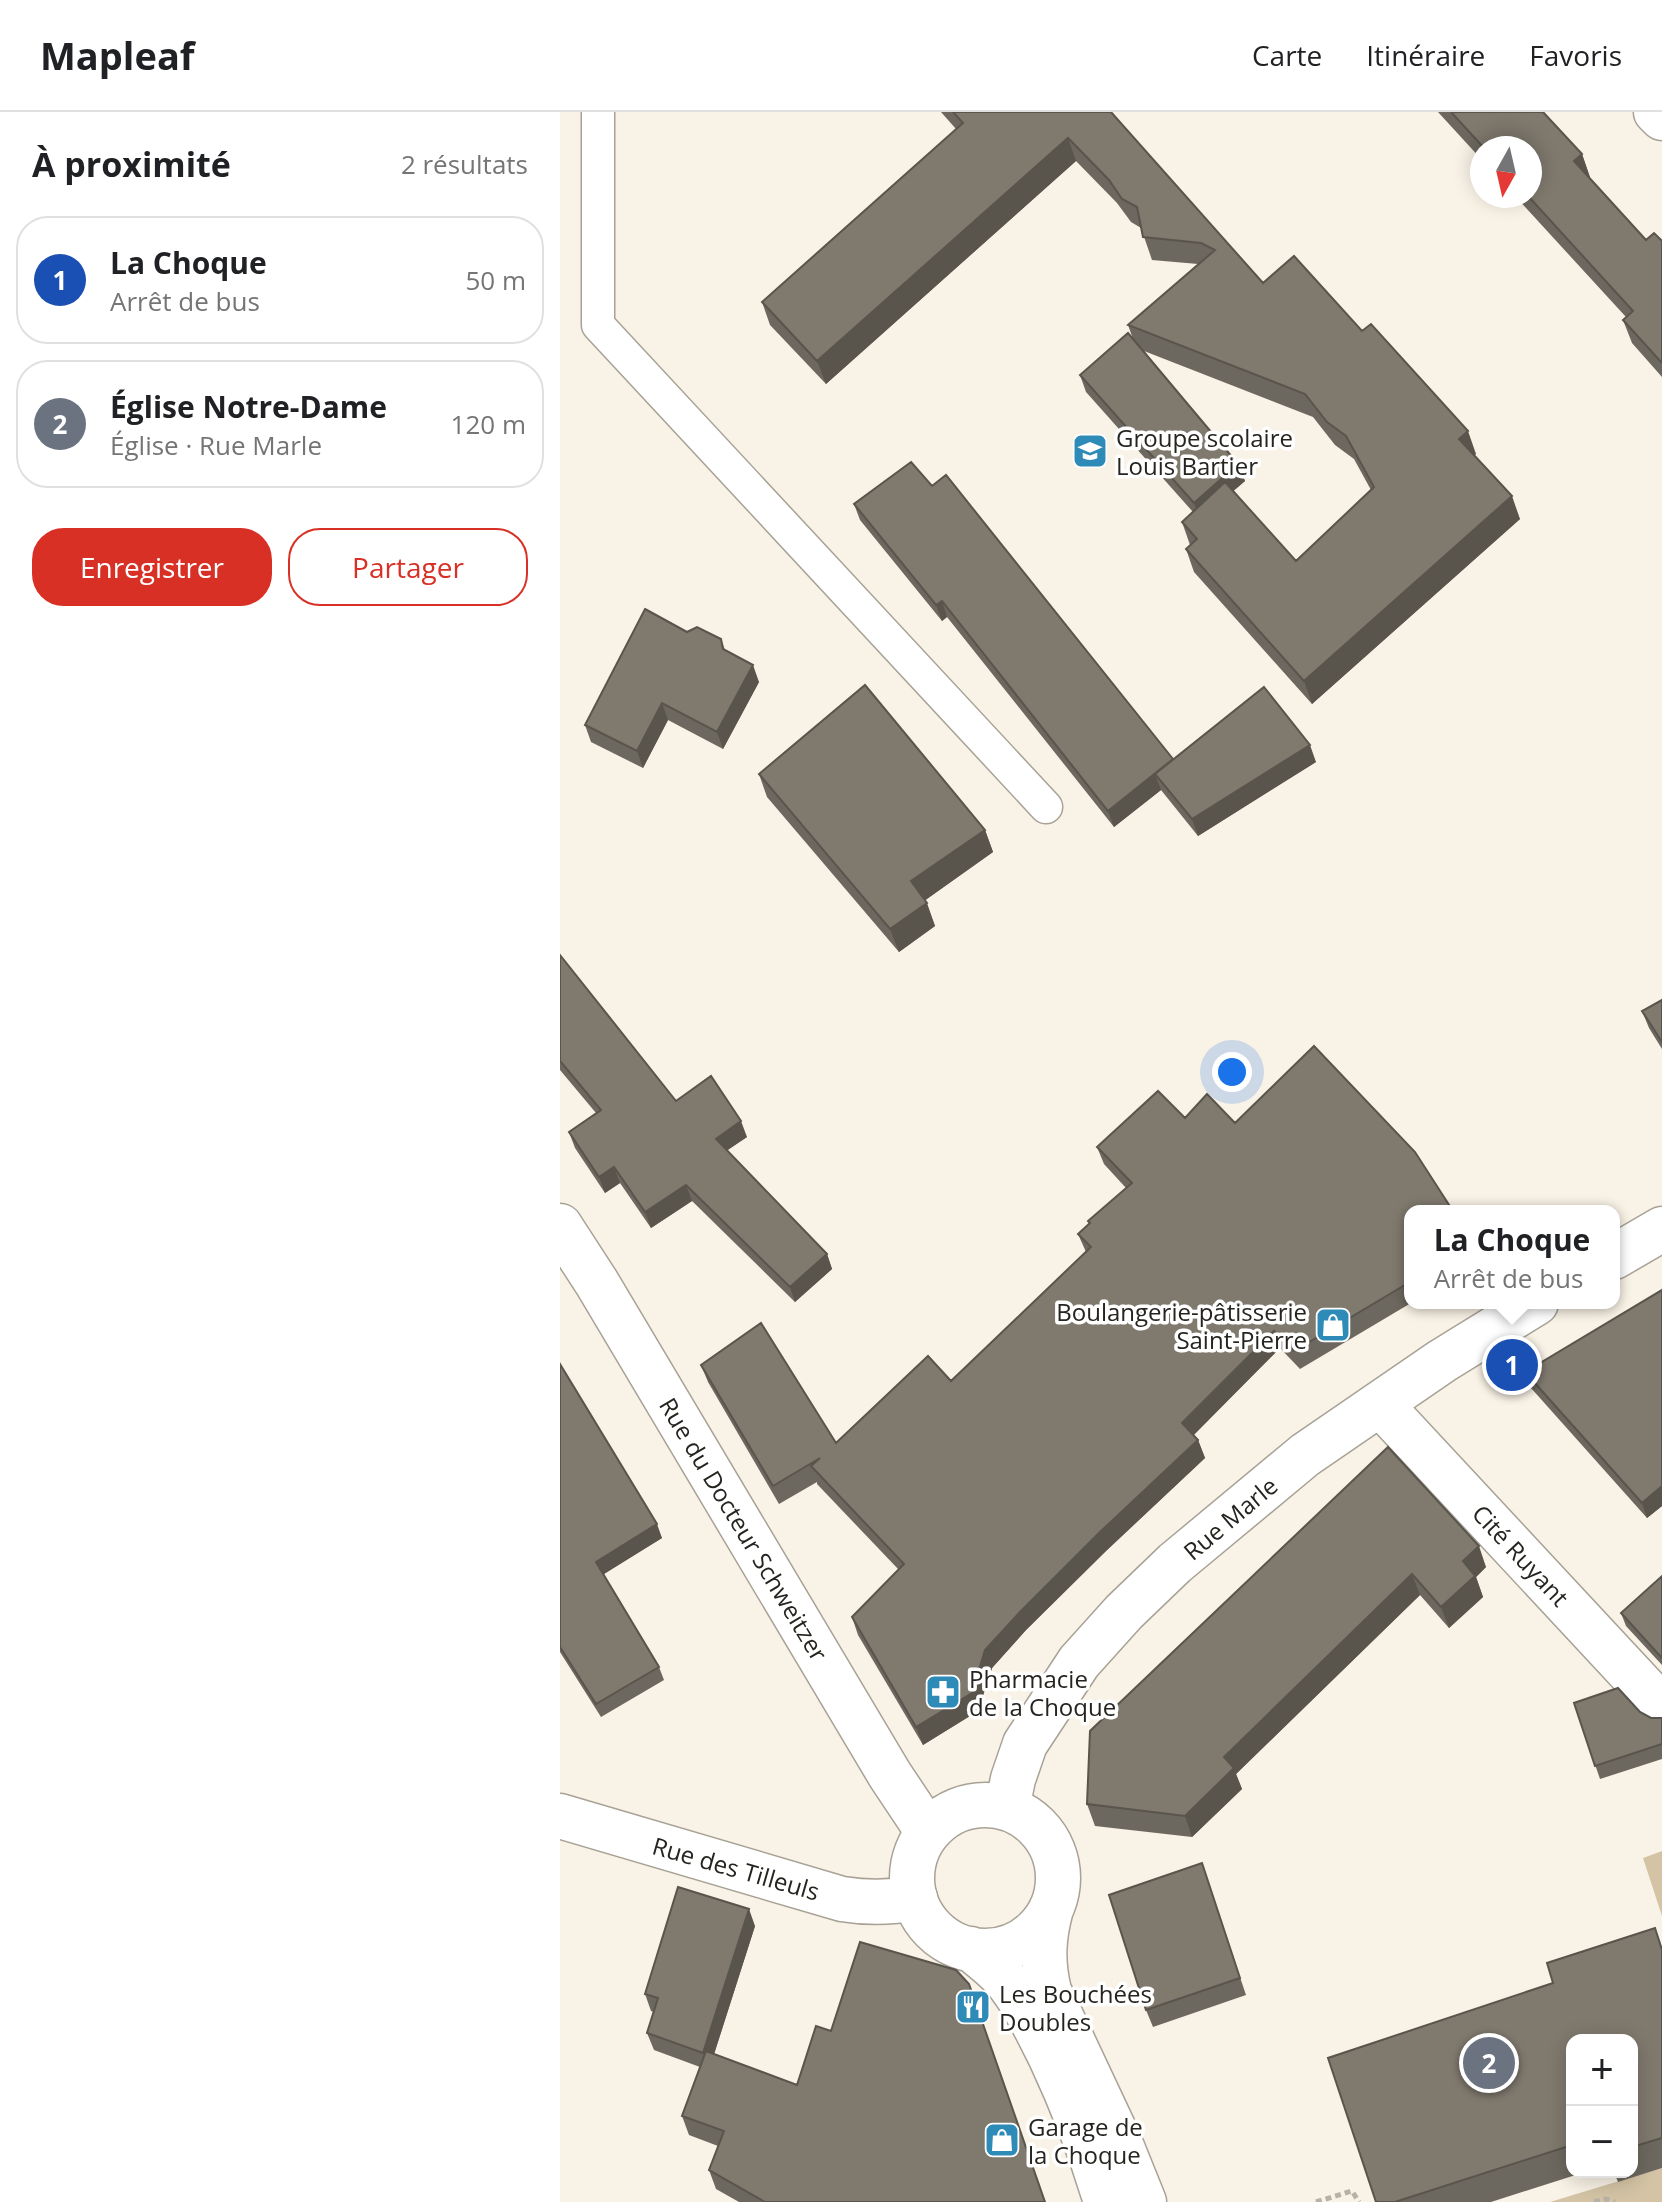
<!DOCTYPE html>
<html lang="fr">
<head>
<meta charset="utf-8">
<style>
	:root { --surface:#fff; --page:#f2f2f2; --text:#202124; --muted:#757577; --line:#e0e0e0; --accent:#d93025 }
	body { margin:0; font-family:"Open Sans",sans-serif; background:var(--page); color:var(--text) }
	.controls { position:absolute; right:24px; bottom:24px; display:grid; overflow:hidden; border-radius:16px; box-shadow:0 4px 20px #0003 }
	.controls button { width:72px; height:72px; display:grid; place-items:center; padding:0; border:0; border-bottom:2px solid var(--line); background:var(--surface); color:var(--text); font:40px sans-serif }
	.compass { position:absolute; left:910px; top:24px; width:72px; height:72px; border-radius:50%; background:var(--surface); box-shadow:0 4px 20px #0003; rotate:188deg }
	.you { position:absolute; left:672px; top:960px; width:28px; height:28px; margin:-20px; border:6px solid #fff; border-radius:50%; background:#1a73e8; box-shadow:0 0 0 12px #1a73e833 }
	.badge { display:grid; place-items:center; width:52px; height:52px; border-radius:50%; background:var(--accent); color:#fff; font-size:26px; font-weight:700 }
	.pin { position:absolute; translate:-50% -50%; border:4px solid #fff; box-shadow:0 2px 8px #0006 }
	.popup { position:absolute; left:844px; top:1093px; width:216px; height:104px; box-sizing:border-box; display:grid; place-content:center; border-radius:16px; background:var(--surface); filter:drop-shadow(0 2px 6px #0005); font-size:26px; white-space:nowrap; color:var(--muted) }
	.popup b { font-size:30px; color:var(--text) }
	.popup::after { content:''; position:absolute; left:50%; top:100%; margin-left:-16px; border:16px solid transparent; border-top-color:var(--surface) }
	.list { margin:0; padding:0; list-style:none }
	h2 { display:flex; justify-content:space-between; align-items:center; height:104px; margin:0; padding:0 32px; font-size:34px }
	h2 small { font-size:26px; font-weight:400; color:var(--muted) }
	.list li { display:grid; grid-template-columns:52px 1fr auto; gap:24px; align-items:center; box-sizing:border-box; height:128px; margin:0 16px 16px; padding:0 16px; border:2px solid var(--line); border-radius:32px }
	.list b { display:block; font-size:30px; white-space:nowrap }
	.list p { margin:0; font-size:26px; white-space:nowrap; color:var(--muted) }
	.list em { font-size:26px; font-style:normal; color:var(--muted) }
	.actions { display:flex; gap:16px; padding:24px 32px }
	.actions a { flex:1; padding:18px 0; border:2px solid var(--accent); border-radius:32px; text-align:center; font-size:28px; color:var(--accent) }
	.actions .main { background:var(--accent); color:#fff }
	.map { position:relative; flex:none; width:1102px; height:2090px; overflow:hidden }
	header { display:flex; align-items:center; gap:48px; box-sizing:border-box; height:112px; padding:0 40px; background:var(--surface); border-bottom:2px solid var(--line) }
	header strong { font-size:38px }
	nav { display:flex; gap:44px; margin-inline-start:auto; font-size:28px }
	main { display:flex }
	aside { flex:1; background:var(--surface) }
	.map>svg:first-child { display:block }
	.green { fill:#d4c4a5 }
	.lines { fill:none; stroke-linecap:round; stroke-linejoin:round }
	.service-casing { stroke:#a8a296; stroke-width:35 }
	.minor-casing { stroke:#a8a296; stroke-width:47 }
	.secondary-casing { stroke:#a8a296; stroke-width:47 }
	.path { stroke:#b7b1a7; stroke-width:5; stroke-dasharray:6 4; stroke-linecap:butt }
	.service { stroke:#fff; stroke-width:32 }
	.minor { stroke:#fff; stroke-width:44 }
	.secondary { stroke:#fff; stroke-width:44 }
	.wall { fill:#6d685f; fill-rule:evenodd }
	.shaded-wall { fill:#59554d }
	.building { fill:#7f796e; stroke:#59554d; stroke-width:2 }
	.labels { text-anchor:middle; dominant-baseline:central; stroke-width:7; stroke-linejoin:round; paint-order:stroke }
	.poi-label { font-size:24px; fill:#26241f; stroke:#fff; text-anchor:start }
	.street-label { font-size:24px; fill:#26241f; stroke:#fff }
</style>
</head>
<body>
<header>
<strong>Mapleaf</strong>
<nav><a>Carte</a><a>Itinéraire</a><a>Favoris</a></nav>
</header>
<main>
<aside>
<h2>À proximité<small>2 résultats</small></h2>
<ul class="list">
<li><span class="badge" style="background:#1a4fb4">1</span><div><b>La Choque</b><p>Arrêt de bus</p></div><em>50 m</em></li>
<li><span class="badge" style="background:#6b7280">2</span><div><b>Église Notre-Dame</b><p>Église · Rue Marle</p></div><em>120 m</em></li>
</ul>
<div class="actions"><a class="main">Enregistrer</a><a>Partager</a></div>
</aside>
<div class="map">
<svg width="1102" height="2090" viewBox="0 0 1102 2090">
	<rect width="100%" height="100%" fill="#f9f2e6"/>
	<path class="green" d="M 1102,1739 L 1102,1804 L 1083,1746 Z
		M 1102,2056 L 1102,2090 L 990,2090 Z"/>
	<g class="lines">
		<defs>
			<path id="service" d="M 38,0 L 38,213 L 486,695"/>
			<path id="minor" d="M 1096,0 L 1102,6
				M 0,1114 L 37,1171 L 330,1663 L 368,1720
				M 820,1292 L 1102,1595
				M 0,1704 L 282,1787 C 307,1791 330,1791 355,1786"/>
			<path id="secondary" d="M 1054,1145 L 1102,1117
				M352 1766a73 73 0 1 1 146 0a73 73 0 1 1-146 0Z
				M 447,1696 L 453,1667 L 465,1632 L 519,1550 L 564,1500 L 615,1451 L 745,1343 L 882,1249 L 976,1191
				M 491,1797 C 483,1826 482,1850 489,1879 L 559,2028 L 584,2090
				M 411,1837 C 422,1846 434,1855 444,1866 C 464,1890 477,1918 491,1946 C 513,1993 531,2040 546,2090"/>
		</defs>
		<use href="#service" class="service-casing"/>
		<use href="#minor" class="minor-casing"/>
		<use href="#secondary" class="secondary-casing"/>
		<path class="path" d="M 756,2090 L 792,2079 L 799,2090
			M 1034,2090 L 1046,2087 L 1055,2090"/>
		<use href="#service" class="service"/>
		<use href="#minor" class="minor"/>
		<use href="#secondary" class="secondary"/>
	</g>
	<path class="wall" d="M 381,0 L 551,0 L 703,171 L 802,219 L 916,342 L 914,343 L 960,407 L 752,592 L 634,460 L 626,437 L 630,433 L 622,410 L 633,400 L 526,280 L 520,263 L 573,227 L 568,213 L 638,152 L 592,148 L 581,116 L 571,110 L 557,91 L 516,49 L 266,272 L 210,213 L 202,190 L 396,17 ZM 584,239 L 753,305 L 775,333 L 794,347 L 811,378 L 736,449 L 673,379 L 685,369 L 678,352 Z
		M 878,0 L 983,0 L 1022,42 L 1030,66 L 1086,128 L 1102,129 L 1102,265 L 1072,231 L 1063,208 L 1066,205 L 955,84 L 970,84 L 970,36 L 922,36 L 922,48 Z
		M 372,374 L 613,647 L 756,650 L 638,724 L 601,678 L 554,715 L 387,505 L 382,509 L 300,408 L 294,392 Z
		M 127,520 L 161,527 L 165,538 L 199,570 L 163,637 L 108,608 L 83,656 L 31,630 L 25,613 Z
		M 199,662 L 425,718 L 433,740 L 365,788 L 375,814 L 339,840 L 207,685 Z
		M 0,843 L 116,989 L 187,1025 L 167,1038 L 267,1142 L 272,1157 L 235,1190 L 132,1089 L 91,1116 L 60,1071 L 45,1081 L 15,1036 L 9,1020 L 36,1001 L 0,958 Z
		M 1102,888 L 1102,937 L 1089,916 L 1082,899 Z
		M 625,1006 L 675,1011 L 850,1099 L 851,1191 L 740,1257 L 720,1236 L 633,1323 L 638,1328 L 645,1346 L 546,1439 L 466,1518 L 432,1556 L 418,1599 L 363,1633 L 298,1523 L 292,1505 L 339,1458 L 257,1372 L 257,1370 L 219,1392 L 148,1270 L 141,1253 L 276,1331 L 391,1269 L 526,1140 L 518,1122 L 529,1112 L 528,1109 L 566,1076 L 544,1052 L 537,1035 Z
		M 1102,1178 L 1102,1394 L 1087,1406 L 971,1276 L 965,1260 Z
		M 0,1252 L 102,1426 L 43,1462 L 99,1555 L 104,1568 L 41,1605 L 0,1540 Z
		M 828,1335 L 926,1455 L 916,1465 L 923,1485 L 889,1516 L 860,1483 L 676,1662 L 682,1677 L 632,1725 L 535,1714 L 527,1692 Z
		M 1102,1464 L 1102,1553 L 1066,1514 L 1061,1501 Z
		M 1014,1591 L 1080,1600 L 1091,1606 L 1102,1606 L 1102,1647 L 1040,1667 Z
		M 642,1752 L 686,1883 L 593,1915 L 586,1898 Z
		M 195,1814 L 154,1942 L 485,2090 L 179,2090 L 156,2077 L 149,2058 L 158,2034 L 129,2023 L 122,2004 L 140,1955 L 94,1938 L 87,1921 L 94,1900 L 91,1899 L 85,1882 Z
		M 1095,1816 L 1102,1835 L 1102,2056 L 1058,2070 L 1054,2060 L 1072,2060 L 1072,1928 L 1012,1928 L 1012,2060 L 1025,2060 L 931,2090 L 816,2090 L 993,1871 Z"/>
	<path class="shaded-wall" d="M 508,26 L 516,49 L 266,272 L 257,249 Z
		M 1022,42 L 1030,65 L 1023,72 L 1014,49 Z
		M 908,319 L 916,342 L 907,350 L 899,327 Z
		M 678,352 L 685,369 L 640,408 L 634,391 Z
		M 952,384 L 960,407 L 752,592 L 744,569 Z
		M 382,489 L 387,505 L 382,509 L 376,493 Z
		M 193,553 L 199,570 L 163,637 L 157,620 Z
		M 102,591 L 108,608 L 83,656 L 77,639 Z
		M 750,633 L 756,650 L 638,724 L 632,707 Z
		M 595,662 L 601,678 L 554,715 L 548,699 Z
		M 425,718 L 433,740 L 360,792 L 351,769 Z
		M 367,791 L 375,814 L 339,840 L 330,817 Z
		M 181,1009 L 187,1025 L 162,1042 L 156,1027 Z
		M 54,1055 L 60,1071 L 45,1081 L 39,1065 Z
		M 126,1073 L 132,1089 L 91,1116 L 85,1100 Z
		M 267,1142 L 272,1157 L 235,1190 L 230,1175 Z
		M 714,1219 L 720,1236 L 628,1329 L 622,1311 Z
		M 638,1328 L 645,1346 L 546,1439 L 466,1518 L 432,1556 L 418,1599 L 363,1633 L 356,1615 L 460,1500 L 539,1421 Z
		M 1102,1374 L 1102,1394 L 1087,1406 L 1082,1391 Z
		M 97,1412 L 102,1426 L 41,1464 L 36,1450 Z
		M 919,1434 L 926,1455 L 916,1465 L 923,1485 L 889,1516 L 881,1495 L 903,1449 Z
		M 852,1462 L 860,1483 L 676,1662 L 682,1677 L 632,1725 L 625,1704 L 664,1645 Z
		M 189,1797 L 195,1814 L 149,1958 L 143,1941 Z"/>
	<path class="building" d="M 393,0 L 551,0 L 703,171 L 734,144 L 802,219 L 811,212 L 908,319 L 899,327 L 952,384 L 744,569 L 626,437 L 637,427 L 622,410 L 665,370 L 736,449 L 814,375 L 786,324 L 767,310 L 745,282 L 568,213 L 655,138 L 641,131 L 583,125 L 577,95 L 562,87 L 549,68 L 508,26 L 257,249 L 202,190 L 403,11 Z
		M 891,0 L 983,0 L 1022,42 L 1014,49 L 1086,128 L 1094,121 L 1102,129 L 1102,251 L 1063,208 L 1073,199 L 968,84 L 970,84 L 970,36 L 924,36 Z
		M 568,221 L 678,352 L 634,391 L 520,263 Z
		M 351,350 L 372,374 L 386,363 L 613,647 L 548,699 L 382,489 L 376,493 L 294,392 Z
		M 85,497 L 127,520 L 137,515 L 161,527 L 163,537 L 193,553 L 157,620 L 102,591 L 77,639 L 25,613 Z
		M 305,573 L 425,718 L 351,769 L 367,791 L 330,817 L 199,662 Z
		M 704,575 L 750,633 L 632,707 L 595,662 Z
		M 0,843 L 116,989 L 151,964 L 181,1009 L 156,1027 L 267,1142 L 230,1175 L 126,1073 L 85,1100 L 54,1055 L 39,1065 L 9,1020 L 41,998 L 0,949 Z
		M 1102,888 L 1102,930 L 1082,899 Z
		M 754,934 L 855,1040 L 893,1099 L 850,1099 L 850,1170 L 734,1239 L 714,1219 L 622,1311 L 638,1328 L 539,1421 L 460,1500 L 425,1538 L 412,1581 L 356,1615 L 292,1505 L 344,1452 L 251,1354 L 260,1346 L 213,1374 L 141,1253 L 201,1211 L 276,1331 L 368,1244 L 391,1269 L 531,1135 L 518,1122 L 530,1111 L 528,1109 L 572,1071 L 537,1035 L 598,979 L 625,1006 L 647,982 L 675,1011 Z
		M 1102,1178 L 1102,1374 L 1082,1391 L 965,1260 Z
		M 0,1252 L 97,1412 L 36,1450 L 99,1555 L 36,1592 L 0,1535 Z
		M 828,1335 L 919,1434 L 903,1449 L 915,1464 L 881,1495 L 852,1462 L 664,1645 L 674,1656 L 625,1704 L 527,1692 L 530,1619 Z
		M 1102,1464 L 1102,1546 L 1061,1501 Z
		M 1058,1576 L 1080,1600 L 1091,1606 L 1102,1606 L 1102,1632 L 1035,1654 L 1014,1591 Z
		M 642,1751 L 680,1866 L 586,1898 L 549,1783 Z
		M 118,1775 L 189,1797 L 143,1941 L 87,1921 L 98,1886 L 85,1882 Z
		M 1095,1816 L 1102,1838 L 1102,2026 L 1072,2035 L 1072,1928 L 1012,1928 L 1012,2033 L 835,2090 L 816,2090 L 768,1946 L 993,1871 L 987,1851 Z
		M 300,1830 L 396,1858 L 409,1872 L 485,2090 L 205,2090 L 149,2058 L 164,2019 L 122,2004 L 146,1939 L 237,1973 L 256,1914 L 271,1919 Z"/>
	<defs>
		<symbol id="school-square" viewBox="-11 -11 22 22"><rect x="-9" y="-9" width="18" height="18" rx="4" fill="#2e8ab6" stroke="#fff"/><path d="M0-5L7-2L0 1L-7-2ZM-4 1L0 2.5L4 1V4Q0 6-4 4Z" fill="#fff"/></symbol>
		<symbol id="shop-square" viewBox="-11 -11 22 22"><rect x="-9" y="-9" width="18" height="18" rx="4" fill="#2e8ab6" stroke="#fff"/><path d="M-5-2.5h2.3a2.7 3.5 0 0 1 5.4 0H5L5.5 6h-11ZM-1.5-2.5h3a1.5 2.3 0 0 0-3 0Z" fill="#fff"/></symbol>
		<symbol id="pharmacy-square" viewBox="-11 -11 22 22"><rect x="-9" y="-9" width="18" height="18" rx="4" fill="#2e8ab6" stroke="#fff"/><path d="M-2-6h4v4h4v4h-4v4h-4v-4h-4v-4h4Z" fill="#fff"/></symbol>
		<symbol id="restaurant-square" viewBox="-11 -11 22 22"><rect x="-9" y="-9" width="18" height="18" rx="4" fill="#2e8ab6" stroke="#fff"/><path d="M-5-6h1v4h1v-4h1v4h1v-4h1v5L-1.5 .5V6h-2V.5L-5-1ZM5-6V6H3V1.5H1.5Q1.5-4 5-6Z" fill="#fff"/></symbol>
	</defs>
	<g fill-rule="evenodd">
		<use href="#school-square" x="510" y="319" width="40" height="40"/>
		<use href="#shop-square" x="753" y="1193" width="40" height="40"/>
		<use href="#pharmacy-square" x="363" y="1560" width="40" height="40"/>
		<use href="#restaurant-square" x="393" y="1875" width="40" height="40"/>
		<use href="#shop-square" x="422" y="2008" width="40" height="40"/>
	</g>
	<g class="labels">
		<g class="poi-label">
			<text x="556" y="325">Groupe scolaire<tspan x="556" dy="28">Louis Bartier</tspan></text>
			<text x="747" y="1199" text-anchor="end">Boulangerie-pâtisserie<tspan x="747" dy="28">Saint-Pierre</tspan></text>
			<text x="409" y="1566">Pharmacie<tspan x="409" dy="28">de la Choque</tspan></text>
			<text x="439" y="1881">Les Bouchées<tspan x="439" dy="28">Doubles</tspan></text>
			<text x="468" y="2014">Garage de<tspan x="468" dy="28">la Choque</tspan></text>
		</g>
		<g class="street-label">
			<text transform="translate(670 1406) rotate(-40)">Rue Marle</text>
			<text transform="translate(184 1417) rotate(59)">Rue du Docteur Schweitzer</text>
			<text transform="translate(961 1443) rotate(47)">Cité Ruyant</text>
			<text transform="translate(176 1756) rotate(16)">Rue des Tilleuls</text>
		</g>
	</g>
</svg>
<div class="controls">
<button>+</button>
<button>−</button>
</div>
<svg class="compass" viewBox="-18 -18 36 36"><path d="M0-13l5 13h-10z" fill="#e53935"/><path d="M0 13l5-13h-10z" fill="#757577"/></svg>
<div class="you"></div>
<div class="pin badge" style="left:952px;top:1253px;background:#1a4fb4">1</div>
<div class="popup"><b>La Choque</b>Arrêt de bus</div>
<div class="pin badge" style="left:929px;top:1951px;background:#6b7280">2</div>
</div>
</main>
</body>
</html>
